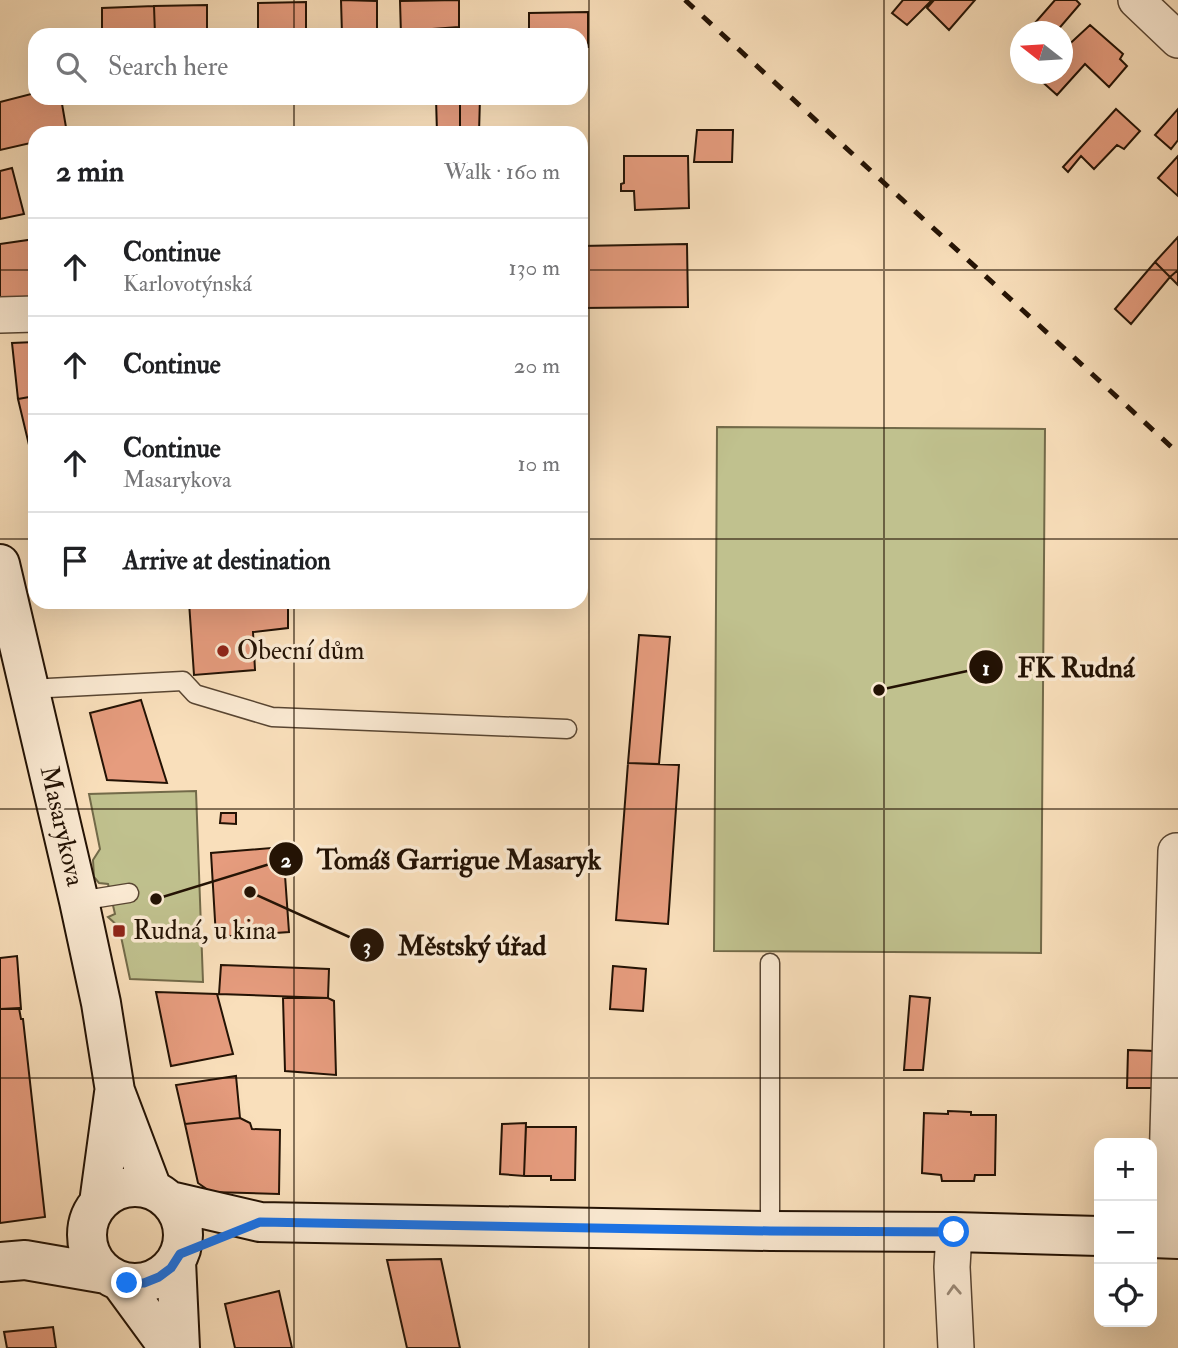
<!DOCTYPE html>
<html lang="en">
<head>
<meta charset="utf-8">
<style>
	:root { --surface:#fff; --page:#f2f2f2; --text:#202124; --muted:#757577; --line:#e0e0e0 }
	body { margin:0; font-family:"IM FELL Double Pica",serif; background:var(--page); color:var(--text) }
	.controls { position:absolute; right:21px; bottom:21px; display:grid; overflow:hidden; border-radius:14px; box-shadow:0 7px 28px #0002 }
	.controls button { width:63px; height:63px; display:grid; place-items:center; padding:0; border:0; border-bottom:2px solid var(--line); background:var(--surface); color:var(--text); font:35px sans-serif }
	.compass { position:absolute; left:1010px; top:21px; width:63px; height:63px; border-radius:50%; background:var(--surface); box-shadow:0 7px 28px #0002; rotate:287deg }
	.stop { position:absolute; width:21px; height:21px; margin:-16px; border:5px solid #1a73e8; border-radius:50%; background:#fff }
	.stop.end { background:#1a73e8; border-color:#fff; box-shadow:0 2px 7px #0008 }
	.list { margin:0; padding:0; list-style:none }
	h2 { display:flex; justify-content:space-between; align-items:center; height:91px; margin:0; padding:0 28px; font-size:30px }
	h2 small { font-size:23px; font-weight:400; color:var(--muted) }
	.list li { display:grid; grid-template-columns:46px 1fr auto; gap:21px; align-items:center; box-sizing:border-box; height:98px; padding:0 28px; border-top:2px solid var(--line) }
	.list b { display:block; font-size:26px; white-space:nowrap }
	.list p { margin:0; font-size:23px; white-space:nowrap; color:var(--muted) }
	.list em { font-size:23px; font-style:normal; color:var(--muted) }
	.icon { flex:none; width:38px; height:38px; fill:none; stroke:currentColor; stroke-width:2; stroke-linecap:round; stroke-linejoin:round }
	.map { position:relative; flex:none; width:1178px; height:1348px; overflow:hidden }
	.search { position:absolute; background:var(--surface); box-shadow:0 7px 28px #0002; left:28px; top:28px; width:560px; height:77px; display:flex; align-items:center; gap:18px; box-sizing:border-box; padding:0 24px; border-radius:21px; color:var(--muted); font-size:26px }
	.panel { position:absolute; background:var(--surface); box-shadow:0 7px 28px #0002; left:28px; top:126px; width:560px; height:483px; border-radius:21px }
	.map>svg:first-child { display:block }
	.green { fill:#c0c18e; stroke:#726a49; stroke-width:2 }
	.building { fill:#e69c7e; stroke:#231204; stroke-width:2 }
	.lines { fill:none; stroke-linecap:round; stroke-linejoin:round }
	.lane-casing { stroke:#584532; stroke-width:21 }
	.street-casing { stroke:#584532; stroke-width:38 }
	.secondary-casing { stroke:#231204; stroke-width:42 }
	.lane { stroke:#fbead3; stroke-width:18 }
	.street { stroke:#fbead3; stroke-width:35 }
	.secondary { stroke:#fbead3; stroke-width:38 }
	.rail { stroke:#231204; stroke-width:5; stroke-dasharray:12 12; stroke-linecap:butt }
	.oneway { stroke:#9a8976 }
	.route { stroke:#1a73e8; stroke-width:9 }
	.grid { fill:none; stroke:#231204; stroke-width:2; stroke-opacity:0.55 }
	.poi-dot { fill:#8f2418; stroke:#fbead3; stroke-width:2.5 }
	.labels { text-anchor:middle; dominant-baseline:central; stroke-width:7; stroke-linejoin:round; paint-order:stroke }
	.poi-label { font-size:26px; fill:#231204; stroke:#fbead3; text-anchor:start }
	.street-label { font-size:26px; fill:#231204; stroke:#fbead3 }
	.leader { fill:none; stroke:#231204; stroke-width:2.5 }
	.callout-dot { fill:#231204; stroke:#fbead3; stroke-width:2.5 }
	.mark-label { font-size:21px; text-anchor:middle; font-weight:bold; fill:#fff }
	.callout-label { font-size:28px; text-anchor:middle; font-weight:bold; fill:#231204; stroke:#fbead3; stroke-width:7; stroke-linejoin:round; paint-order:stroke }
</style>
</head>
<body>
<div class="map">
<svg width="1178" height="1348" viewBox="0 0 1178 1348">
	<rect width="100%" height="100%" fill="#f9dfbb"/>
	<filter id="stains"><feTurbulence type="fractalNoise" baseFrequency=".00286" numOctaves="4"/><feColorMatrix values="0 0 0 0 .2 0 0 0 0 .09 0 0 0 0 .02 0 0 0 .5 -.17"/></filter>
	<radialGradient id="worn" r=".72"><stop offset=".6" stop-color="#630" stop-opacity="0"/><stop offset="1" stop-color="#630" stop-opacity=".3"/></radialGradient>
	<path class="green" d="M 717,427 L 1045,429 L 1041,953 L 714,951 Z
		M 196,791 L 203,982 L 130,979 L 119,927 L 108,917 L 115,914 L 108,884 L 99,883 L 94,877 L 93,860 L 100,849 L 89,794 Z"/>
	<path class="building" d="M 341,0 L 377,1 L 377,35 L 342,35 Z
		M 459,0 L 459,27 L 433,29 L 433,35 L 401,35 L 400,1 Z
		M 903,0 L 932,0 L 907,25 L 892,13 Z
		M 934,0 L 975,0 L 949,30 L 927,8 Z
		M 1055,0 L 1076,0 L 1080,4 L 1056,32 L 1027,32 Z
		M 306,2 L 306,35 L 258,35 L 258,3 Z
		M 207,5 L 207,35 L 155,35 L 154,6 Z
		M 154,6 L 155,35 L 102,35 L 102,8 Z
		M 588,12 L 588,47 L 581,47 L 581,35 L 529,35 L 529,13 Z
		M 1090,25 L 1123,54 L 1120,59 L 1127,66 L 1109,87 L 1085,64 L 1057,95 L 1038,78 L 1042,74 L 1062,74 L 1062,51 Z
		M 35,93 L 35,98 L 61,98 L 67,133 L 35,133 L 35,142 L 0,150 L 0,102 Z
		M 436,98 L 460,98 L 460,133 L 437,133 Z
		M 460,98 L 480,98 L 479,133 L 460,133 Z
		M 1116,109 L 1140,131 L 1124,149 L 1117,145 L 1094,169 L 1081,156 L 1068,172 L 1063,167 Z
		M 1178,109 L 1178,140 L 1171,149 L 1155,135 Z
		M 697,130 L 733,130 L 732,162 L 694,162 Z
		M 624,156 L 688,156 L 689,208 L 635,210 L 634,191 L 621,191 L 621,184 L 624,183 Z
		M 1178,156 L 1178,196 L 1158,178 Z
		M 12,168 L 24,214 L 0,219 L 0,171 Z
		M 1178,237 L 1178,270 L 1170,277 L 1155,262 Z
		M 35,239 L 35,298 L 0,303 L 0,244 Z
		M 687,244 L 688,307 L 581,308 L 581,246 Z
		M 1155,262 L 1170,277 L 1131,324 L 1115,309 Z
		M 1178,270 L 1178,285 L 1170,277 Z
		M 35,342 L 35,396 L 18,399 L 12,343 Z
		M 35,396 L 35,470 L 18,399 Z
		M 189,602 L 288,602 L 288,628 L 253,632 L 255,670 L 194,675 Z
		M 639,635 L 670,637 L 659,764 L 628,763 Z
		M 141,700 L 167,783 L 107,780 L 90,713 Z
		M 628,763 L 679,765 L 668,924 L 616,920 Z
		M 221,813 L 236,813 L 236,824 L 220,823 Z
		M 283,847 L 289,932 L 216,937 L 211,853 Z
		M 17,956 L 21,1009 L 0,1009 L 0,958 Z
		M 221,965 L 329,969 L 328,998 L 219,994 Z
		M 613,966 L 646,969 L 643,1011 L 610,1009 Z
		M 156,992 L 217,994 L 233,1054 L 171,1066 Z
		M 910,996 L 930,998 L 923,1070 L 904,1070 Z
		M 283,998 L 328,998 L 334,1001 L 336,1075 L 285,1071 Z
		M 19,1008 L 21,1019 L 23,1019 L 45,1217 L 0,1223 L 0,1009 Z
		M 1128,1050 L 1155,1051 L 1154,1088 L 1127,1088 Z
		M 236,1076 L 240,1118 L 185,1124 L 176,1085 Z
		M 948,1111 L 971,1112 L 971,1115 L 996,1115 L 995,1175 L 975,1175 L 974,1181 L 942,1181 L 941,1175 L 922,1173 L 924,1113 L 948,1114 Z
		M 240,1118 L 250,1123 L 252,1129 L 280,1130 L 279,1194 L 211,1192 L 198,1183 L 185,1124 Z
		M 526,1123 L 524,1176 L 500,1174 L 502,1124 Z
		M 526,1127 L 576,1127 L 575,1180 L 551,1180 L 551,1176 L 524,1176 Z
		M 441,1259 L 460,1348 L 407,1348 L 387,1260 Z
		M 279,1291 L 292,1348 L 235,1348 L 225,1304 Z
		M 53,1327 L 56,1348 L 7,1348 L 4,1332 Z"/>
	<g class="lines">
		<defs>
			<path id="lane" d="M 29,689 L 183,681 L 195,694 L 272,717 L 567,729
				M 79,901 L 129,893
				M 770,963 L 770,1231"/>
			<path id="street" d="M 1136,0 L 1178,40
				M 0,315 L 35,314
				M 954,1232 L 952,1267 L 956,1348
				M 1165,1238 L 1176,851"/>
			<path id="secondary" d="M 0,564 L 79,901 L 101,1003 L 115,1091 L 152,1189
				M87 1235a48 48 0 1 1 96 0a48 48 0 1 1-96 0Z
				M 170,1201 L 260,1222 L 770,1231 L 954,1232 L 1099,1236
				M 99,1203 L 114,1093
				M 1152,1238 L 1178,1239
				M 176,1261 L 180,1348
				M 0,1262 L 25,1260 L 106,1274
				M 120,1281 L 169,1348"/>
		</defs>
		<use href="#lane" class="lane-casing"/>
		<use href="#street" class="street-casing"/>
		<use href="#secondary" class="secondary-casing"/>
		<use href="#lane" class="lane"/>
		<use href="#street" class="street"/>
		<use href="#secondary" class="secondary"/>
		<path class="rail" d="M 685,0 L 1178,453"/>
	</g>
	<defs><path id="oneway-chevron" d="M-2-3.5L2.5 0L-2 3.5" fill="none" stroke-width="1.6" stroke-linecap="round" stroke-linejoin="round" transform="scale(1.75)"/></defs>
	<use class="oneway" href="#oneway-chevron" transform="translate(954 1290) rotate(-93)"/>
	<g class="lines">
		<path class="route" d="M 127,1283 L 144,1283 L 159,1277 L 171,1268 L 180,1254 L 260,1222 L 770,1231 L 954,1232"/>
	</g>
	<path class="grid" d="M 294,0 L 294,35M 589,0 L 589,1348M 884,0 L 884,1348M 294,98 L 294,133M 0,270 L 35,270M 581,270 L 1178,270M 0,539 L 35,539M 581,539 L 1178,539M 294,602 L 294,1348M 0,809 L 1178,809M 0,1078 L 1178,1078"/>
	<g class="poi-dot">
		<circle cx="223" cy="651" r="7"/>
		<rect x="112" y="924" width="14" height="14" rx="3.5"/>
	</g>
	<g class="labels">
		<g class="poi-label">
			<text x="237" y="651">Obecní dům</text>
			<text x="133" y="931">Rudná, u kina</text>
		</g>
		<g class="street-label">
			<text transform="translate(62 826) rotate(77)">Masarykova</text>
		</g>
	</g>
	<path class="leader" d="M879 690L986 667M156 899L286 859M250 892L367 945"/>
	<g class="callout-dot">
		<circle cx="879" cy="690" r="7"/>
		<circle cx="156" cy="899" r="7"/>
		<circle cx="250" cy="892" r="7"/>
		<circle cx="986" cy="667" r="18"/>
		<circle cx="286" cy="859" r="18"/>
		<circle cx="367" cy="945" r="18"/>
	</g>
	<g class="mark-label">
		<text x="986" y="675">1</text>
		<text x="286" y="867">2</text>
		<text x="367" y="953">3</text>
	</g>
	<g class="callout-label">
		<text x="1076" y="677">FK Rudná</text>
		<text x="459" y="869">Tomáš Garrigue Masaryk</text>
		<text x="472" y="955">Městský úřad</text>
	</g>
	<rect width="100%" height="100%" filter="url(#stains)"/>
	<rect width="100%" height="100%" fill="url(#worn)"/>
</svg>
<div class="controls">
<button>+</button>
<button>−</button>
<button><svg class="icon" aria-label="locate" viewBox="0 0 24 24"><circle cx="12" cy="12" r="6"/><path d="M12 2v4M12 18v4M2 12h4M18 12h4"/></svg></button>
</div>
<svg class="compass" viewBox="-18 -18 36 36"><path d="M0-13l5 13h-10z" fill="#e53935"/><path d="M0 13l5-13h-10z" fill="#757577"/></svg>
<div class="stop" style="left:954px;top:1232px"></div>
<div class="stop end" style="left:127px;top:1283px"></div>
<div class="search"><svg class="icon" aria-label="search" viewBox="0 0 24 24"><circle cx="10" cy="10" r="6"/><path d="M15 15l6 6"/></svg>Search here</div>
<section class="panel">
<h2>2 min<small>Walk · 160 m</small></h2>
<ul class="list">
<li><svg class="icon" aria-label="ahead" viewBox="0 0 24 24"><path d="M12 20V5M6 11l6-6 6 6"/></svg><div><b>Continue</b><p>Karlovotýnská</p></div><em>130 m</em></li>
<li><svg class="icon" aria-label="ahead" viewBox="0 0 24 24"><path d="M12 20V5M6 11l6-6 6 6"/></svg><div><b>Continue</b></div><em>20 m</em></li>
<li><svg class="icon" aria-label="ahead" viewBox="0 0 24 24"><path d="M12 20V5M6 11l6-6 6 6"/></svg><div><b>Continue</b><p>Masarykova</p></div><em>10 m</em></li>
<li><svg class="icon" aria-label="arrive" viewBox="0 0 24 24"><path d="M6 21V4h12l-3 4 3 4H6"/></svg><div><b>Arrive at destination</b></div></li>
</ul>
</section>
</div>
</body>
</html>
